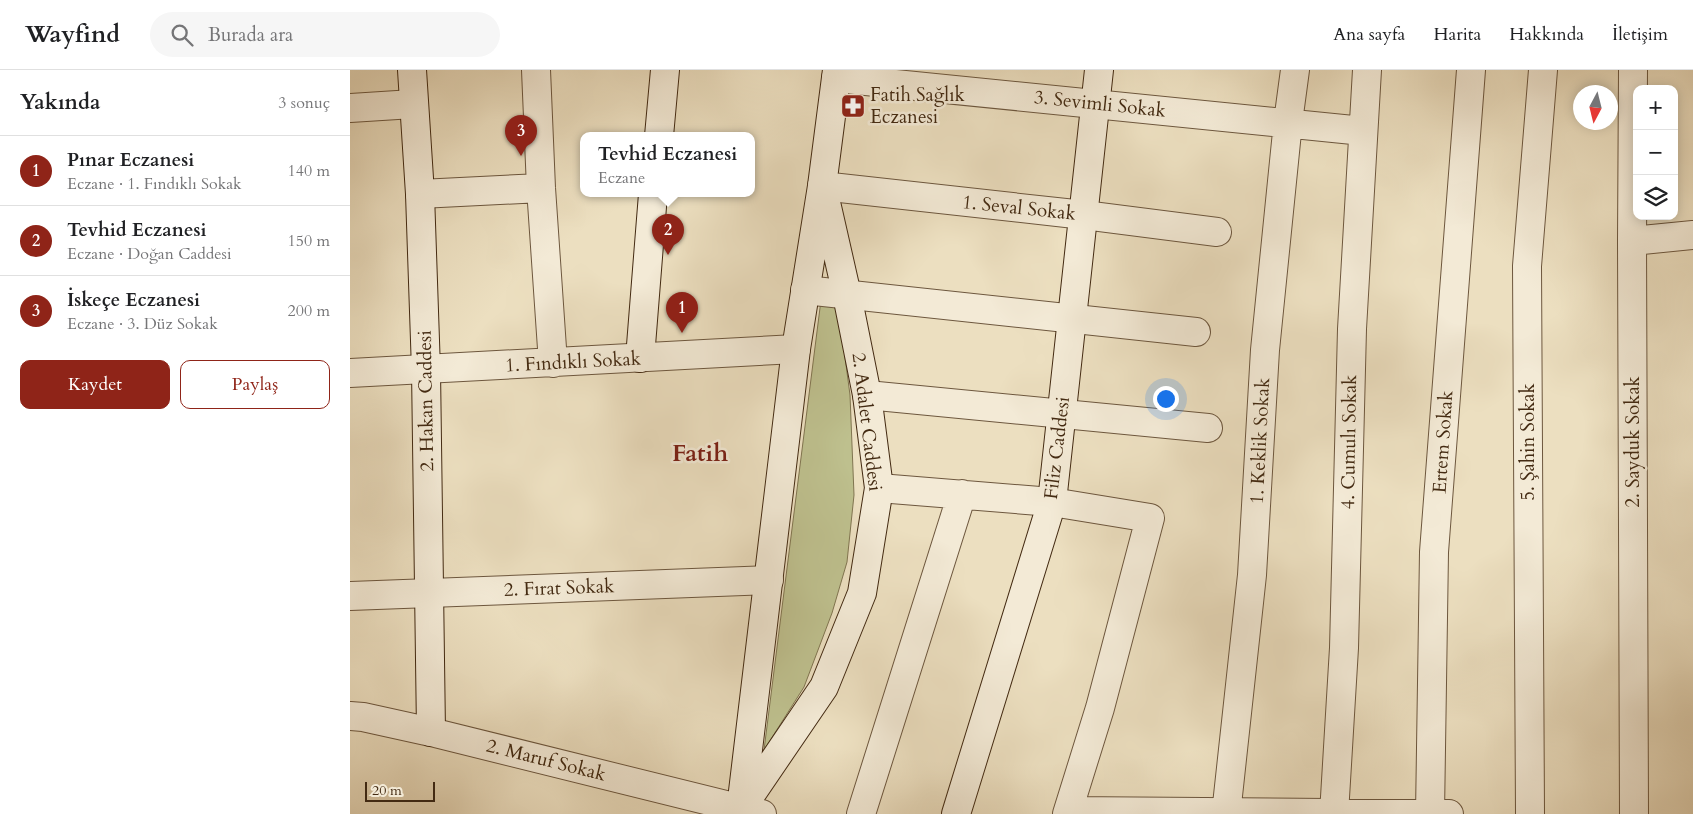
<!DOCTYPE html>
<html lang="tr">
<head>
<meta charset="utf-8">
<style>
	:root { --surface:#fff; --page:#f6f6f6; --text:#202124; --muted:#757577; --line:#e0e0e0; --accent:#8f2418 }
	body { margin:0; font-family:Cardo,serif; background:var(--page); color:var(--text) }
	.controls { position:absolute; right:15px; top:15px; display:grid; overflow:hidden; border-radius:10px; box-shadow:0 2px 12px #0003 }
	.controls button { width:45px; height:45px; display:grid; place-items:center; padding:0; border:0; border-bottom:1px solid var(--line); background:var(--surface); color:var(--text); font:25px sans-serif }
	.compass { position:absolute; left:1223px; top:15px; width:45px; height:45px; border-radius:50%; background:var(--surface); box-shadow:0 2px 12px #0003; rotate:187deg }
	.scale { position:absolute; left:15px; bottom:12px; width:70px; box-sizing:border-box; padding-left:5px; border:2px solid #432a12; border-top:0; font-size:14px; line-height:18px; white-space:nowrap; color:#432a12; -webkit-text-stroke:4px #f3ead6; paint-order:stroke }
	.you { position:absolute; left:815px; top:328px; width:18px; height:18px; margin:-12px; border:4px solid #fff; border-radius:50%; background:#1a73e8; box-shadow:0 0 0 8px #1a73e833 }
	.badge { display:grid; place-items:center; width:32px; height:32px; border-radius:50%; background:var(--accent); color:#fff; font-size:16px; font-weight:700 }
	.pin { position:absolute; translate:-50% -41px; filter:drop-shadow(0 1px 2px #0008) }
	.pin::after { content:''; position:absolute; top:26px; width:18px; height:15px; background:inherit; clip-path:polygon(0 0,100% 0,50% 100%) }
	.popup { position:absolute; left:230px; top:62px; width:175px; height:65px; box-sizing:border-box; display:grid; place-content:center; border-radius:10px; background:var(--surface); filter:drop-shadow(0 1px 4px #0005); font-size:16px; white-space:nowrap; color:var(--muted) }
	.popup b { font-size:19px; color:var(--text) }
	.popup::after { content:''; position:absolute; left:50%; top:100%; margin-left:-10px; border:10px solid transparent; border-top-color:var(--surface) }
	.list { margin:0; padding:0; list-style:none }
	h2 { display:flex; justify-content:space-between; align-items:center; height:65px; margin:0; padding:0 20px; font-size:21px }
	h2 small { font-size:16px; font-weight:400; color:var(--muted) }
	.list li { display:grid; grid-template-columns:32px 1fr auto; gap:15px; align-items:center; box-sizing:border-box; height:70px; padding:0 20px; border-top:1px solid var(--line) }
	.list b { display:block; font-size:19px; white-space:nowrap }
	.list p { margin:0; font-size:16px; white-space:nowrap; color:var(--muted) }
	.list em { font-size:16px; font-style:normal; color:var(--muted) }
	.actions { display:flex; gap:10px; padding:15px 20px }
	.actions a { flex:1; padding:11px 0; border:1px solid var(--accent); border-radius:10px; text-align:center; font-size:18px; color:var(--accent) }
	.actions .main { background:var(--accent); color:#fff }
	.icon { flex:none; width:28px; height:28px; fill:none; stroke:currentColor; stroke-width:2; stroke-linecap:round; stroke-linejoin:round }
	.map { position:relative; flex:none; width:1343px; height:744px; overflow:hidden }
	header { display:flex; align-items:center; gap:30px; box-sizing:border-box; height:70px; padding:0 25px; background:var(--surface); border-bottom:1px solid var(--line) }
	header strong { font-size:24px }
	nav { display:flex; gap:28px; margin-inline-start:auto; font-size:18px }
	.search { width:350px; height:45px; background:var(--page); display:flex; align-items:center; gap:12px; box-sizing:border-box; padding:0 18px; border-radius:28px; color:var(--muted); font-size:19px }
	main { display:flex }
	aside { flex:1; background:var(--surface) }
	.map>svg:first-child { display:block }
	.green { fill:#bec08e; stroke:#807550 }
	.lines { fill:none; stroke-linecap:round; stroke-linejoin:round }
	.street-casing { stroke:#6d573e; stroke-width:30 }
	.secondary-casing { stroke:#432a12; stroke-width:30 }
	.street { stroke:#f3ead6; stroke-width:28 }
	.secondary { stroke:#f3ead6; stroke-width:28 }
	.labels { text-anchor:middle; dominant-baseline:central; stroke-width:5; stroke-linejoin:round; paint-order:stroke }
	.poi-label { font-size:19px; fill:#432a12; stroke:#f3ead6; text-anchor:start }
	.street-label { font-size:19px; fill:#432a12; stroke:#f3ead6 }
	.district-label { font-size:24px; font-weight:bold; fill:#7a1f14; stroke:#f3ead6 }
</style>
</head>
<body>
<header>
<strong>Wayfind</strong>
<div class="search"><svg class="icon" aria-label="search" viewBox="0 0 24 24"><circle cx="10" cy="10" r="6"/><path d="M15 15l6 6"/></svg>Burada ara</div>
<nav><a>Ana sayfa</a><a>Harita</a><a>Hakkında</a><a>İletişim</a></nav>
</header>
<main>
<aside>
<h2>Yakında<small>3 sonuç</small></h2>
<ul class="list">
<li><span class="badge">1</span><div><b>Pınar Eczanesi</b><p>Eczane · 1. Fındıklı Sokak</p></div><em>140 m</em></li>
<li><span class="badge">2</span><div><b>Tevhid Eczanesi</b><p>Eczane · Doğan Caddesi</p></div><em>150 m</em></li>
<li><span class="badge">3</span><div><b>İskeçe Eczanesi</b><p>Eczane · 3. Düz Sokak</p></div><em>200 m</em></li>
</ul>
<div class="actions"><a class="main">Kaydet</a><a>Paylaş</a></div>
</aside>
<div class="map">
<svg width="1343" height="744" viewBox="0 0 1343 744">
	<rect width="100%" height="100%" fill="#ecdfc0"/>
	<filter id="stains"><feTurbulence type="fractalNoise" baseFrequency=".004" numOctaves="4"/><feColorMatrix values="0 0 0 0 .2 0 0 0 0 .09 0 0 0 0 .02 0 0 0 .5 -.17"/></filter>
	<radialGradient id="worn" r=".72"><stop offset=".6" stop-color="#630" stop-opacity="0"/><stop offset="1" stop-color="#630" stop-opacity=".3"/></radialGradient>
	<path class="green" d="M 471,230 L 488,234 L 500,325 L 504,425 L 497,492 L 482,543 L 454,617 L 414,680 Z"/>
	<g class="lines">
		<defs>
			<path id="street" d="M 186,0 L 191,118 L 203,293
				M 1283,0 L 1282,171 L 1284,744
				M 486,8 L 1013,61
				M 0,38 L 63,34
				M 472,116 L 734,145 L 867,162
				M 70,124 L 191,118
				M 1282,171 L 1343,165
				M 455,220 L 846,262
				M 0,303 L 446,279
				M 517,325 L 858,358
				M 529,418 L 702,432 L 800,448 L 750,638 L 717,744
				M 0,526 L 419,510
				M 0,646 L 13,647 L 81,662 L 412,744
				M 718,741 L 1099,744
				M 511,744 L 612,424
				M 876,744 L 902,505 L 915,280 L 938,52 L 945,0
				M 984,744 L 994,578 L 1002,259 L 1017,0
				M 1080,744 L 1084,482 L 1121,0
				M 1180,744 L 1177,196 L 1193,0"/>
			<path id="secondary" d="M 62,0 L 70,124 L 76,300 L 81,662
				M 309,66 L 315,0
				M 290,288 L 303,124
				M 393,736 L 474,617 L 512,523 L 529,418 L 517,325 L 497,225 L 475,128
				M 391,738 L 446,279 L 472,116 L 487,0
				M 606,744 L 702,432 L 749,0"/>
		</defs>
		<use href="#street" class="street-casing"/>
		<use href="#secondary" class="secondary-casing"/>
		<use href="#street" class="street"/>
		<use href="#secondary" class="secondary"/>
	</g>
	<defs>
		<symbol id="pharmacy-square" viewBox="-11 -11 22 22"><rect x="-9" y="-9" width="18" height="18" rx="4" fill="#8f2418" stroke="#f3ead6"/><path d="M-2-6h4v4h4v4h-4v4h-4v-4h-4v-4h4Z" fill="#fff"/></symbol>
	</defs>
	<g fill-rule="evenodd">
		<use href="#pharmacy-square" x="489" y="22" width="28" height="28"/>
	</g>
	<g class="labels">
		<g class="poi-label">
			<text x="520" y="25">Fatih Sağlık<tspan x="520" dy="22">Eczanesi</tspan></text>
		</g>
		<g class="street-label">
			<text transform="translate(750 34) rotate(6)">3. Sevimli Sokak</text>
			<text transform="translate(669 138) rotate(6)">1. Seval Sokak</text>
			<text transform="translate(223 292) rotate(-3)">1. Fındıklı Sokak</text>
			<text transform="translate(76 331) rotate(-91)">2. Hakan Caddesi</text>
			<text transform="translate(517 352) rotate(83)">2. Adalet Caddesi</text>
			<text transform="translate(910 371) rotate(-87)">1. Keklik Sokak</text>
			<text transform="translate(999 372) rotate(-89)">4. Cumulı Sokak</text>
			<text transform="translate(1093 372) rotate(-86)">Ertem Sokak</text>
			<text transform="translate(1178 372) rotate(-90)">5. Şahin Sokak</text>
			<text transform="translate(1283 372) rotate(-90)">2. Sayduk Sokak</text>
			<text transform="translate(707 378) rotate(-83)">Filiz Caddesi</text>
			<text transform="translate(209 518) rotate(-2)">2. Fırat Sokak</text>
			<text transform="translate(196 690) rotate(14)">2. Maruf Sokak</text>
		</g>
		<g class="district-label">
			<text x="350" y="383">Fatih</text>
		</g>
	</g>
	<rect width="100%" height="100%" filter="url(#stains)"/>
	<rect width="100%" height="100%" fill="url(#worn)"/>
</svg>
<div class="controls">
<button>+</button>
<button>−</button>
<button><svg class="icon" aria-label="layers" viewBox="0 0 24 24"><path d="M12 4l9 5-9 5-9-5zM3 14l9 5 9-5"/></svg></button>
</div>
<svg class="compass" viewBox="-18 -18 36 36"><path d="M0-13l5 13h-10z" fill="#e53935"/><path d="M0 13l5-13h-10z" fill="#757577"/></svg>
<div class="scale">20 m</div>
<div class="you"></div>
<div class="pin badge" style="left:332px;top:263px">1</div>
<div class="pin badge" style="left:318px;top:185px">2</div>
<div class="popup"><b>Tevhid Eczanesi</b>Eczane</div>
<div class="pin badge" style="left:171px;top:86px">3</div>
</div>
</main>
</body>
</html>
